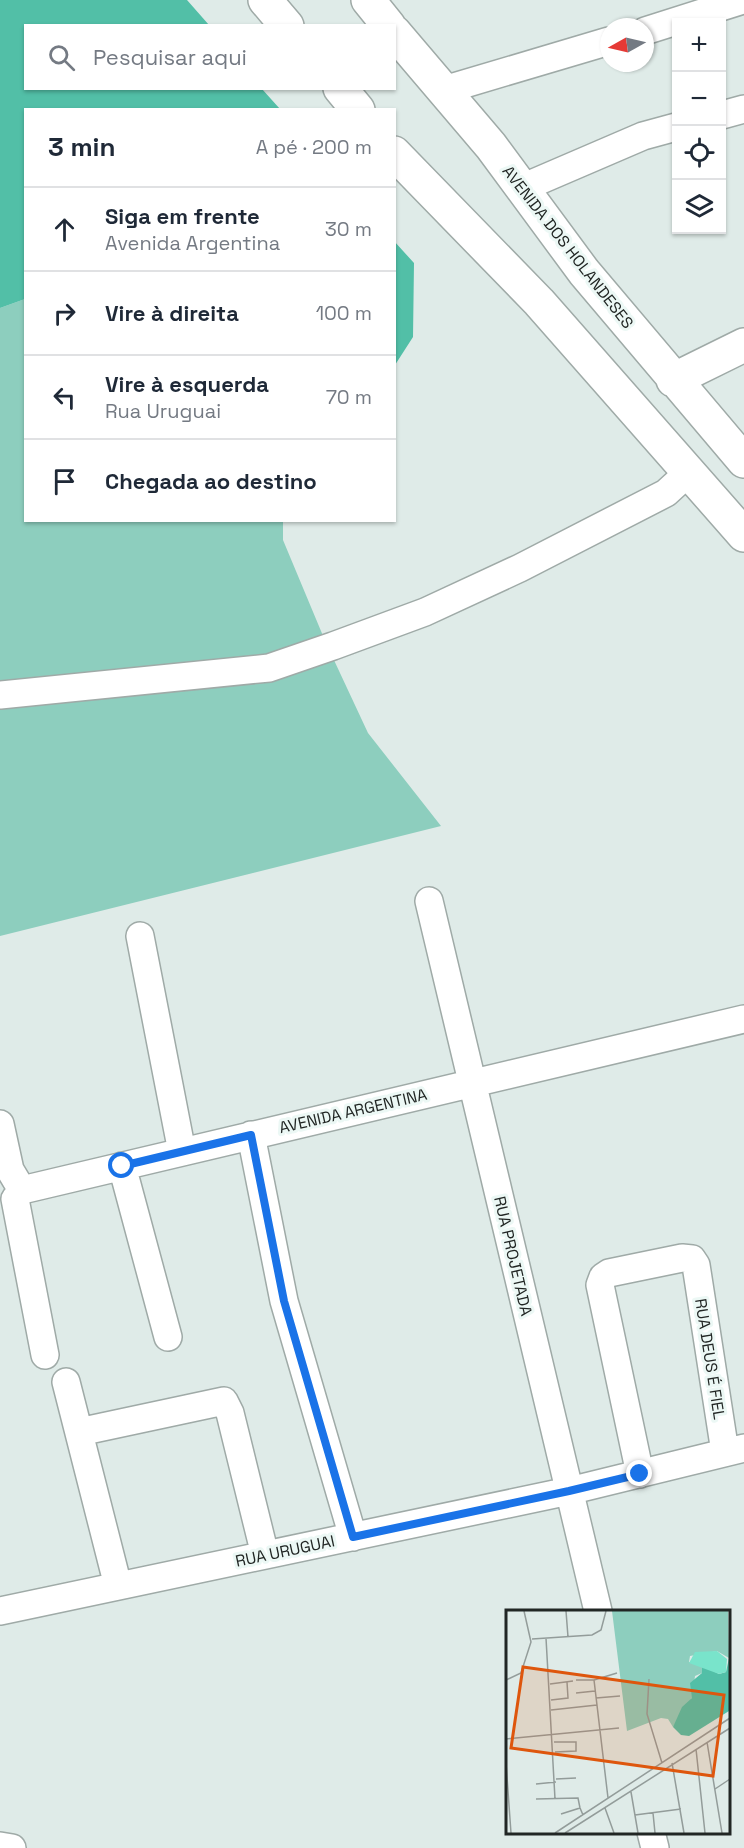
<!DOCTYPE html>
<html lang="pt">
<head>
<meta charset="utf-8">
<style>
	:root { --surface:#fff; --page:#f6f6f7; --text:#1f2937; --muted:#747a83; --line:#e0e1e3 }
	body { margin:0; font-family:"Space Grotesk",sans-serif; background:var(--page); color:var(--text) }
	.controls { position:absolute; right:18px; top:18px; display:grid; overflow:hidden; border-radius:0px; box-shadow:0 2px 4px #0004 }
	.controls button { width:54px; height:54px; display:grid; place-items:center; padding:0; border:0; border-bottom:2px solid var(--line); background:var(--surface); color:var(--text); font:30px sans-serif }
	.compass { position:absolute; left:600px; top:18px; width:54px; height:54px; border-radius:50%; background:var(--surface); box-shadow:0 2px 4px #0004; rotate:262deg }
	.stop { position:absolute; width:18px; height:18px; margin:-14px; border:4px solid #1a73e8; border-radius:50%; background:#fff }
	.stop.end { background:#1a73e8; border-color:#fff; box-shadow:0 2px 6px #0008 }
	.list { margin:0; padding:0; list-style:none }
	h2 { display:flex; justify-content:space-between; align-items:center; height:78px; margin:0; padding:0 24px; font-size:26px }
	h2 small { font-size:20px; font-weight:400; color:var(--muted) }
	.list li { display:grid; grid-template-columns:39px 1fr auto; gap:18px; align-items:center; box-sizing:border-box; height:84px; padding:0 24px; border-top:2px solid var(--line) }
	.list b { display:block; font-size:22px; white-space:nowrap }
	.list p { margin:0; font-size:20px; white-space:nowrap; color:var(--muted) }
	.list em { font-size:20px; font-style:normal; color:var(--muted) }
	.icon { flex:none; width:33px; height:33px; fill:none; stroke:currentColor; stroke-width:2; stroke-linecap:round; stroke-linejoin:round }
	.map { position:relative; flex:none; width:744px; height:1848px; overflow:hidden }
	.search { position:absolute; background:var(--surface); box-shadow:0 2px 4px #0004; left:24px; top:24px; width:372px; height:66px; display:flex; align-items:center; gap:15px; box-sizing:border-box; padding:0 21px; border-radius:0px; color:var(--muted); font-size:22px }
	.panel { position:absolute; background:var(--surface); box-shadow:0 2px 4px #0004; left:24px; top:108px; width:372px; height:414px; border-radius:0px }
	.map>svg:first-child { display:block }
	.green { fill:#8dcebe }
	.forest { fill:#52bfa7 }
	.lines { fill:none; stroke-linecap:round; stroke-linejoin:round }
	.minor-casing { stroke:#9faaa7; stroke-width:30 }
	.major-casing { stroke:#9faaa7; stroke-width:36 }
	.minor { stroke:#fff; stroke-width:27 }
	.major { stroke:#fff; stroke-width:33 }
	.route { stroke:#1a73e8; stroke-width:8 }
	.labels { text-anchor:middle; dominant-baseline:central; stroke-width:6; stroke-linejoin:round; paint-order:stroke }
	.street-label { font-size:16px; fill:#212624; stroke:#ecf8f5 }
	.inset-road { fill:none; stroke:#939c9a; stroke-width:1.5 }
	.view { fill:#de560d; fill-opacity:0.15; stroke:#de560d; stroke-width:3 }
	.inset-edge { fill:none; stroke:#212624; stroke-width:3 }
</style>
</head>
<body>
<div class="map">
<svg width="744" height="1848" viewBox="0 0 744 1848">
	<rect width="100%" height="100%" fill="#dfebe8"/>
	<path class="green" d="M 25,299 L 26,520 L 283,521 L 283,540 L 326,643 L 368,733 L 441,826 L 0,936 L 0,308 Z"/>
	<path class="forest" d="M 0,0 L 187,0 L 209,25 L 26,26 L 26,88 L 262,89 L 280,109 L 26,110 L 25,299 L 0,308 Z
		M 394,241 L 414,263 L 413,337 L 395,365 Z"/>
	<g class="lines">
		<defs>
			<path id="minor" d="M 645,31 L 743,0
				M 444,90 L 609,41
				M 722,115 L 744,109
				M 522,188 L 643,136 L 676,127
				M 0,695 L 269,668 L 333,646 L 425,612 L 520,568 L 666,493 L 689,472
				M 429,901 L 598,1611
				M 140,936 L 182,1152
				M 0,1124 L 10,1170 L 22,1190
				M 251,1135 L 284,1301 L 353,1537
				M 122,1166 L 168,1337
				M 45,1355 L 15,1199 L 22,1190 L 744,1019
				M 66,1382 L 118,1586
				M 79,1432 L 224,1401 L 230,1413 L 265,1555
				M 640,1474 L 600,1285 L 603,1277 L 609,1273 L 682,1258 L 692,1259 L 696,1265 L 725,1452
				M 0,1611 L 569,1491 L 744,1448
				M 651,1832 L 655,1848
				M 0,1846 L 12,1848"/>
			<path id="major" d="M 265,0 L 287,26
				M 368,0 L 389,26
				M 394,32 L 491,146 L 584,272 L 744,461
				M 340,88 L 358,110
				M 394,153 L 539,302 L 744,535
				M 673,380 L 744,345"/>
		</defs>
		<use href="#minor" class="minor-casing"/>
		<use href="#major" class="major-casing"/>
		<use href="#minor" class="minor"/>
		<use href="#major" class="major"/>
	</g>
	<g class="lines">
		<path class="route" d="M 122,1166 L 251,1135 L 284,1301 L 353,1537 L 569,1491 L 640,1474"/>
	</g>
	<g class="labels">
		<g class="street-label">
			<text transform="translate(568 247) rotate(52)">AVENIDA DOS HOLANDESES</text>
			<text transform="translate(353 1111) rotate(-13)">AVENIDA ARGENTINA</text>
			<text transform="translate(513 1256) rotate(77)">RUA PROJETADA</text>
			<text transform="translate(710 1359) rotate(81)">RUA DEUS É FIEL</text>
			<text transform="translate(285 1551) rotate(-12)">RUA URUGUAI</text>
		</g>
	</g>
	<g transform="translate(506 1610)">
		<rect width="224" height="224" fill="#dfebe8"/>
		<path d="M 106,1 L 222,1 L 223,48 L 211,41 L 184,46 L 183,52 L 196,55 L 196,63 L 189,66 L 186,88 L 167,117 L 162,109 L 155,108 L 121,121 Z" fill="#8dcebe"/>
		<path d="M 223,48 L 223,101 L 183,126 L 175,125 L 167,117 L 176,97 L 186,88 L 184,73 L 196,63 L 196,55 L 213,64 L 220,62 Z" fill="#52bfa7"/>
		<path d="M 211,41 L 221,49 L 220,62 L 213,64 L 183,53 L 189,42 Z" fill="#79e4cb"/>
		<path class="inset-road" d="M 60,1 L 62,27M 40,28 L 49,189M 26,29 L 86,25 L 95,20 L 100,1M 143,69 L 141,104 L 156,153M 0,70 L 15,63 L 25,32 L 18,1M 70,70 L 88,70 L 102,188M 88,70 L 111,63M 44,74 L 67,71M 70,83 L 89,81M 90,88 L 114,86M 45,90 L 62,88 L 61,72M 45,100 L 91,95M 0,129 L 113,118M 48,132 L 70,132 L 70,141 L 49,142M 201,132 L 216,223M 190,139 L 199,223M 0,153 L 5,223M 166,153 L 178,223M 50,169 L 70,168M 30,174 L 50,172M 209,179 L 224,169M 125,182 L 132,223M 30,189 L 72,188 L 74,198M 99,198 L 108,223M 147,203 L 149,223M 55,204 L 74,198 L 77,205M 129,205 L 175,199M 49,223 L 224,108M 59,223 L 224,118"/>
		<path class="view" d="M 17,57 L 218,85 L 207,166 L 5,138 Z"/>
		<rect width="224" height="224" class="inset-edge"/>
	</g>
</svg>
<div class="controls">
<button>+</button>
<button>−</button>
<button><svg class="icon" aria-label="locate" viewBox="0 0 24 24"><circle cx="12" cy="12" r="6"/><path d="M12 2v4M12 18v4M2 12h4M18 12h4"/></svg></button>
<button><svg class="icon" aria-label="layers" viewBox="0 0 24 24"><path d="M12 4l9 5-9 5-9-5zM3 14l9 5 9-5"/></svg></button>
</div>
<svg class="compass" viewBox="-18 -18 36 36"><path d="M0-13l5 13h-10z" fill="#e53935"/><path d="M0 13l5-13h-10z" fill="#747a83"/></svg>
<div class="stop" style="left:122px;top:1166px"></div>
<div class="stop end" style="left:640px;top:1474px"></div>
<div class="search"><svg class="icon" aria-label="search" viewBox="0 0 24 24"><circle cx="10" cy="10" r="6"/><path d="M15 15l6 6"/></svg>Pesquisar aqui</div>
<section class="panel">
<h2>3 min<small>A pé · 200 m</small></h2>
<ul class="list">
<li><svg class="icon" aria-label="ahead" viewBox="0 0 24 24"><path d="M12 20V5M6 11l6-6 6 6"/></svg><div><b>Siga em frente</b><p>Avenida Argentina</p></div><em>30 m</em></li>
<li><svg class="icon" aria-label="right" viewBox="0 0 24 24"><path d="M7 20v-9h11M14 6l5 5-5 5"/></svg><div><b>Vire à direita</b></div><em>100 m</em></li>
<li><svg class="icon" aria-label="left" viewBox="0 0 24 24"><path d="M17 20v-9H6M10 6l-5 5 5 5"/></svg><div><b>Vire à esquerda</b><p>Rua Uruguai</p></div><em>70 m</em></li>
<li><svg class="icon" aria-label="arrive" viewBox="0 0 24 24"><path d="M6 21V4h12l-3 4 3 4H6"/></svg><div><b>Chegada ao destino</b></div></li>
</ul>
</section>
</div>
</body>
</html>
